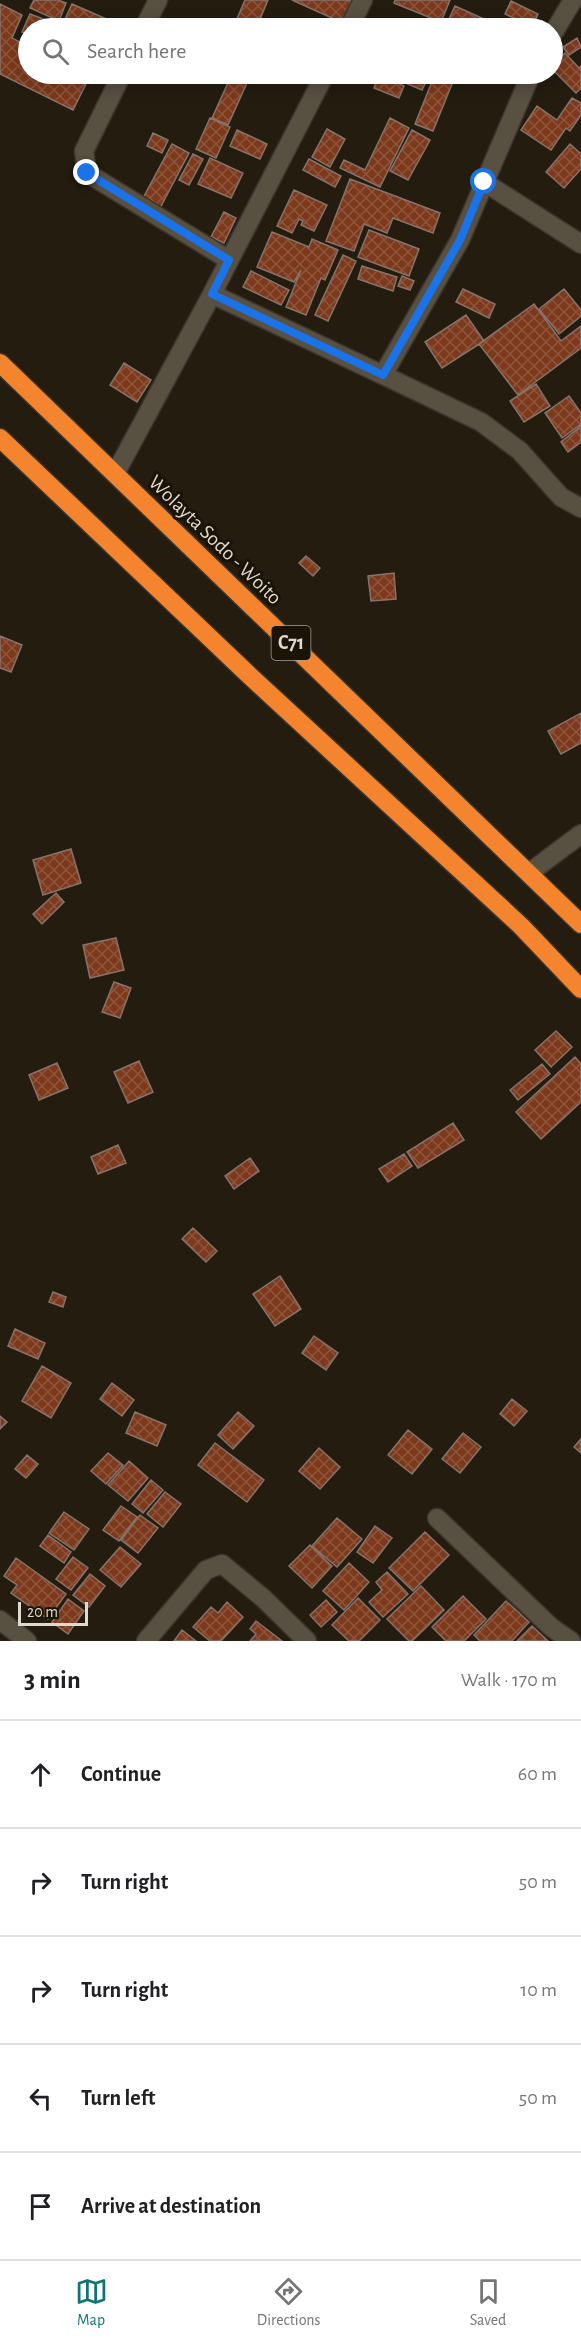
<!DOCTYPE html>
<html lang="en">
<head>
<meta charset="utf-8">
<style>
	:root { --surface:#fff; --page:#f6f6f6; --text:#202124; --muted:#757577; --line:#e0e0e0; --accent:#0f766e }
	body { margin:0; font-family:"Alegreya Sans",sans-serif; background:var(--page); color:var(--text) }
	.scale { position:absolute; left:18px; bottom:15px; width:70px; box-sizing:border-box; padding-left:6px; border:3px solid #dedad1; border-top:0; font-size:16px; line-height:21px; white-space:nowrap; color:#dedad1; -webkit-text-stroke:4px #1a1306; paint-order:stroke }
	.stop { position:absolute; width:18px; height:18px; margin:-14px; border:4px solid #1a73e8; border-radius:50%; background:#fff }
	.stop.end { background:#1a73e8; border-color:#fff; box-shadow:0 2px 6px #0008 }
	.list { margin:0; padding:0; list-style:none }
	h2 { display:flex; justify-content:space-between; align-items:center; height:78px; margin:0; padding:0 24px; font-size:26px }
	h2 small { font-size:20px; font-weight:400; color:var(--muted) }
	.list li { display:grid; grid-template-columns:39px 1fr auto; gap:18px; align-items:center; box-sizing:border-box; height:108px; padding:0 24px; border-top:2px solid var(--line) }
	.list b { display:block; font-size:22px; white-space:nowrap }
	.list em { font-size:20px; font-style:normal; color:var(--muted) }
	.icon { flex:none; width:33px; height:33px; fill:none; stroke:currentColor; stroke-width:2; stroke-linecap:round; stroke-linejoin:round }
	.map { position:relative; flex:none; width:581px; height:1641px; overflow:hidden }
	.search { position:absolute; background:var(--surface); box-shadow:0 3px 15px #0003; left:18px; right:18px; top:18px; height:66px; display:flex; align-items:center; gap:15px; box-sizing:border-box; padding:0 21px; border-radius:33px; color:var(--muted); font-size:22px }
	.sheet { height:618px; background:var(--surface) }
	nav { display:flex; justify-content:space-around; align-items:center; box-sizing:border-box; height:84px; border-top:2px solid var(--line); background:var(--surface); font-size:16px; color:var(--muted) }
	nav a { display:grid; justify-items:center; gap:3px }
	nav .on { color:var(--accent) }
	.map>svg:first-child { display:block }
	.building { fill:url(#building-cross-hatch); stroke:#86736c; stroke-width:1.5 }
	.lines { fill:none; stroke-linecap:round; stroke-linejoin:round }
	.minor-casing { stroke:#3b352e; stroke-width:21 }
	.highway-casing { stroke:#3b352e; stroke-width:21 }
	.minor { stroke:#585041; stroke-width:18 }
	.highway { stroke:#f4842d; stroke-width:18 }
	.route { stroke:#1a73e8; stroke-width:8 }
	.labels { text-anchor:middle; dominant-baseline:central; stroke-width:6; stroke-linejoin:round; paint-order:stroke }
	.shield { fill:#1a1306; stroke:#a39e94; stroke-width:1.5 }
	.shield-label { font-size:20px; font-weight:bold; fill:#dedad1 }
	.street-label { font-size:21px; fill:#dedad1; stroke:#1a1306 }
</style>
</head>
<body>
<div class="map">
<svg width="581" height="1641" viewBox="0 0 581 1641">
	<defs>
		<pattern id="building-cross-hatch" width="8" height="8" patternUnits="userSpaceOnUse" patternTransform="scale(1.5)"><rect width="8" height="8" fill="#7c391c"/><path d="M0 0l8 8M0 8l8-8" fill="none" stroke="#8e553c"/></pattern>
	</defs>
	<rect width="100%" height="100%" fill="#231c0f"/>
	<path class="building" d="M 34,0 L 58,0 L 66,3 L 59,21 L 30,8 Z
		M 245,0 L 268,0 L 258,24 L 269,28 L 233,28 Z
		M 292,0 L 354,0 L 343,23 Z
		M 395,0 L 450,0 L 441,22 L 394,3 Z
		M 511,1 L 538,14 L 532,28 L 515,28 L 518,20 L 505,14 Z
		M 0,4 L 22,15 L 12,38 L 28,46 L 28,74 L 85,74 L 90,76 L 73,110 L 0,74 Z
		M 72,4 L 125,27 L 124,28 L 86,28 L 65,19 Z
		M 455,6 L 504,28 L 459,28 L 447,23 Z
		M 30,14 L 59,25 L 67,28 L 28,28 L 28,34 L 22,32 Z
		M 434,21 L 450,28 L 430,28 Z
		M 577,38 L 581,47 L 569,55 L 563,47 Z
		M 565,53 L 579,68 L 581,66 L 581,88 L 576,93 L 552,69 L 552,66 Z
		M 184,74 L 205,74 L 202,81 Z
		M 232,74 L 251,74 L 228,125 L 212,118 Z
		M 284,74 L 306,74 L 303,81 Z
		M 384,74 L 430,74 L 422,90 Z
		M 435,74 L 456,74 L 433,131 L 415,124 Z
		M 379,75 L 404,86 L 399,98 L 374,88 Z
		M 572,98 L 581,103 L 581,115 L 570,131 L 566,128 L 551,150 L 521,130 L 537,106 L 557,120 Z
		M 210,118 L 230,127 L 216,158 L 196,149 Z
		M 390,118 L 409,128 L 380,187 L 340,168 L 344,160 L 365,170 Z
		M 327,129 L 345,139 L 330,167 L 312,157 Z
		M 237,130 L 267,144 L 260,159 L 230,146 Z
		M 412,130 L 430,140 L 408,180 L 390,171 Z
		M 153,133 L 168,140 L 162,153 L 147,146 Z
		M 172,144 L 189,153 L 159,210 L 142,200 Z
		M 570,144 L 581,154 L 581,169 L 564,188 L 546,172 Z
		M 193,154 L 203,159 L 189,185 L 179,180 Z
		M 210,158 L 243,173 L 231,198 L 198,184 Z
		M 309,159 L 341,176 L 335,187 L 303,170 Z
		M 350,179 L 440,213 L 433,233 L 393,218 L 387,233 L 364,224 L 354,251 L 326,241 Z
		M 294,190 L 327,205 L 314,231 L 301,225 L 303,221 L 299,219 L 292,233 L 277,226 Z
		M 224,212 L 236,218 L 224,243 L 211,237 Z
		M 369,230 L 419,249 L 409,276 L 358,257 Z
		M 272,232 L 309,247 L 312,239 L 338,250 L 325,280 L 321,278 L 306,315 L 286,307 L 301,270 L 294,282 L 257,267 Z
		M 343,255 L 356,261 L 328,321 L 315,315 Z
		M 362,266 L 397,277 L 393,291 L 358,279 Z
		M 251,271 L 289,290 L 281,305 L 243,287 Z
		M 402,276 L 414,281 L 410,290 L 398,286 Z
		M 463,289 L 495,304 L 489,318 L 456,302 Z
		M 564,289 L 581,310 L 581,316 L 559,334 L 539,309 Z
		M 534,304 L 561,341 L 581,326 L 581,348 L 518,395 L 479,344 Z
		M 466,315 L 484,341 L 442,368 L 425,342 Z
		M 124,363 L 151,380 L 137,402 L 110,385 Z
		M 536,384 L 550,406 L 524,422 L 510,401 Z
		M 569,396 L 581,413 L 581,424 L 562,438 L 545,413 Z
		M 581,426 L 581,442 L 568,452 L 561,442 Z
		M 306,556 L 320,568 L 313,576 L 299,563 Z
		M 394,573 L 396,599 L 371,601 L 368,576 Z
		M 0,636 L 22,645 L 11,672 L 0,668 Z
		M 581,713 L 581,743 L 561,754 L 548,731 Z
		M 71,849 L 81,883 L 43,895 L 33,860 Z
		M 56,893 L 64,902 L 42,924 L 33,914 Z
		M 116,938 L 124,970 L 90,978 L 83,945 Z
		M 114,982 L 131,988 L 120,1018 L 102,1012 Z
		M 556,1031 L 572,1047 L 551,1067 L 535,1050 Z
		M 575,1057 L 581,1064 L 581,1102 L 541,1139 L 516,1112 Z
		M 139,1061 L 153,1092 L 128,1103 L 114,1072 Z
		M 57,1063 L 68,1088 L 39,1100 L 29,1075 Z
		M 542,1064 L 550,1074 L 518,1100 L 510,1090 Z
		M 453,1123 L 464,1140 L 418,1168 L 407,1152 Z
		M 118,1145 L 126,1163 L 98,1174 L 91,1157 Z
		M 404,1154 L 412,1166 L 388,1182 L 379,1169 Z
		M 250,1158 L 259,1171 L 234,1189 L 225,1176 Z
		M 193,1228 L 217,1251 L 206,1262 L 182,1239 Z
		M 280,1276 L 301,1309 L 275,1326 L 253,1294 Z
		M 53,1292 L 66,1297 L 63,1307 L 49,1302 Z
		M 15,1329 L 45,1343 L 38,1359 L 8,1346 Z
		M 314,1336 L 338,1353 L 326,1370 L 302,1353 Z
		M 42,1366 L 71,1383 L 51,1418 L 22,1401 Z
		M 112,1383 L 134,1400 L 122,1416 L 100,1399 Z
		M 512,1399 L 527,1411 L 514,1426 L 500,1414 Z
		M 135,1412 L 166,1425 L 157,1446 L 126,1433 Z
		M 238,1412 L 254,1426 L 233,1449 L 218,1435 Z
		M 0,1416 L 7,1422 L 0,1429 Z
		M 408,1430 L 432,1449 L 412,1474 L 388,1455 Z
		M 463,1433 L 481,1447 L 460,1473 L 442,1459 Z
		M 581,1439 L 581,1453 L 574,1447 Z
		M 215,1443 L 264,1480 L 247,1502 L 198,1465 Z
		M 319,1448 L 340,1467 L 320,1489 L 299,1471 Z
		M 108,1453 L 123,1465 L 106,1484 L 91,1471 Z
		M 27,1455 L 38,1464 L 26,1478 L 15,1469 Z
		M 129,1461 L 148,1478 L 128,1501 L 108,1485 Z
		M 151,1480 L 163,1490 L 143,1513 L 132,1504 Z
		M 165,1492 L 181,1504 L 163,1527 L 147,1514 Z
		M 121,1506 L 137,1517 L 119,1541 L 103,1530 Z
		M 64,1512 L 89,1529 L 74,1550 L 49,1533 Z
		M 140,1515 L 158,1528 L 138,1553 L 121,1540 Z
		M 337,1518 L 362,1539 L 337,1567 L 312,1546 Z
		M 375,1526 L 392,1538 L 373,1563 L 357,1552 Z
		M 425,1532 L 449,1555 L 413,1591 L 389,1568 Z
		M 48,1535 L 71,1552 L 64,1563 L 40,1546 Z
		M 310,1545 L 332,1566 L 312,1588 L 289,1566 Z
		M 120,1547 L 141,1564 L 121,1587 L 100,1570 Z
		M 73,1557 L 88,1568 L 71,1590 L 56,1579 Z
		M 16,1558 L 66,1594 L 48,1619 L 11,1593 L 17,1585 L 4,1576 Z
		M 349,1563 L 369,1582 L 344,1610 L 323,1591 Z
		M 387,1572 L 408,1594 L 383,1617 L 369,1602 L 382,1590 L 376,1582 Z
		M 90,1574 L 105,1586 L 89,1607 L 73,1595 Z
		M 421,1586 L 444,1610 L 412,1641 L 409,1641 L 387,1619 Z
		M 463,1596 L 486,1619 L 464,1641 L 446,1641 L 432,1627 Z
		M 358,1598 L 380,1620 L 359,1641 L 349,1641 L 332,1625 Z
		M 68,1599 L 84,1611 L 68,1634 L 52,1622 Z
		M 326,1600 L 337,1612 L 321,1627 L 310,1615 Z
		M 506,1601 L 529,1622 L 512,1641 L 480,1641 L 474,1635 Z
		M 227,1602 L 243,1617 L 221,1641 L 210,1641 L 193,1627 L 211,1607 L 218,1613 Z
		M 256,1621 L 282,1641 L 250,1641 L 256,1634 L 250,1629 Z
		M 532,1626 L 548,1641 L 517,1641 Z
		M 182,1630 L 196,1641 L 174,1641 Z"/>
	<g class="lines">
		<defs>
			<path id="minor" d="M 144,28 L 158,0
				M 349,28 L 363,0
				M 552,35 L 573,0
				M 122,74 L 84,151 L 87,173 L 229,260
				M 484,182 L 581,244
				M 212,294 L 383,375 L 460,240 L 531,74
				M 383,375 L 481,422 L 520,451 L 561,497 L 581,508
				M 115,474 L 212,294 L 325,74
				M 529,873 L 581,834
				M 437,1518 L 551,1627 L 571,1641
				M 0,1620 L 27,1641
				M 146,1641 L 206,1570 L 222,1564 L 263,1598 L 307,1641"/>
			<path id="highway" d="M 0,363 L 581,924
				M 0,438 L 251,677 L 521,926 L 581,989"/>
		</defs>
		<use href="#minor" class="minor-casing"/>
		<use href="#highway" class="highway-casing"/>
		<use href="#minor" class="minor"/>
		<use href="#highway" class="highway"/>
	</g>
	<g class="lines">
		<path class="route" d="M 87,173 L 229,260 L 212,294 L 383,375 L 460,240 L 484,182"/>
	</g>
	<g class="labels">
		<rect class="shield" x="271.5" y="626" width="39" height="34" rx="4.5"/>
		<g class="shield-label">
			<text x="291" y="643">C71</text>
		</g>
		<g class="street-label">
			<text transform="translate(215 540) rotate(44)">Wolayta Sodo - Woito</text>
		</g>
	</g>
</svg>
<div class="scale">20 m</div>
<div class="stop" style="left:484px;top:182px"></div>
<div class="stop end" style="left:87px;top:173px"></div>
<div class="search"><svg class="icon" aria-label="search" viewBox="0 0 24 24"><circle cx="10" cy="10" r="6"/><path d="M15 15l6 6"/></svg>Search here</div>
</div>
<section class="sheet">
<h2>3 min<small>Walk · 170 m</small></h2>
<ul class="list">
<li><svg class="icon" aria-label="ahead" viewBox="0 0 24 24"><path d="M12 20V5M6 11l6-6 6 6"/></svg><div><b>Continue</b></div><em>60 m</em></li>
<li><svg class="icon" aria-label="right" viewBox="0 0 24 24"><path d="M7 20v-9h11M14 6l5 5-5 5"/></svg><div><b>Turn right</b></div><em>50 m</em></li>
<li><svg class="icon" aria-label="right" viewBox="0 0 24 24"><path d="M7 20v-9h11M14 6l5 5-5 5"/></svg><div><b>Turn right</b></div><em>10 m</em></li>
<li><svg class="icon" aria-label="left" viewBox="0 0 24 24"><path d="M17 20v-9H6M10 6l-5 5 5 5"/></svg><div><b>Turn left</b></div><em>50 m</em></li>
<li><svg class="icon" aria-label="arrive" viewBox="0 0 24 24"><path d="M6 21V4h12l-3 4 3 4H6"/></svg><div><b>Arrive at destination</b></div></li>
</ul>
</section>
<nav>
<a class="on"><svg class="icon" aria-label="map" viewBox="0 0 24 24"><path d="M3 6l6-2 6 2 6-2v14l-6 2-6-2-6 2zM9 4v14M15 6v14"/></svg>Map</a>
<a><svg class="icon" aria-label="directions" viewBox="0 0 24 24"><path d="M12 3l9 9-9 9-9-9zM9 14v-3h6M13 9l2 2-2 2"/></svg>Directions</a>
<a><svg class="icon" aria-label="saved" viewBox="0 0 24 24"><path d="M7 4h10v16l-5-4-5 4z"/></svg>Saved</a>
</nav>
</body>
</html>
